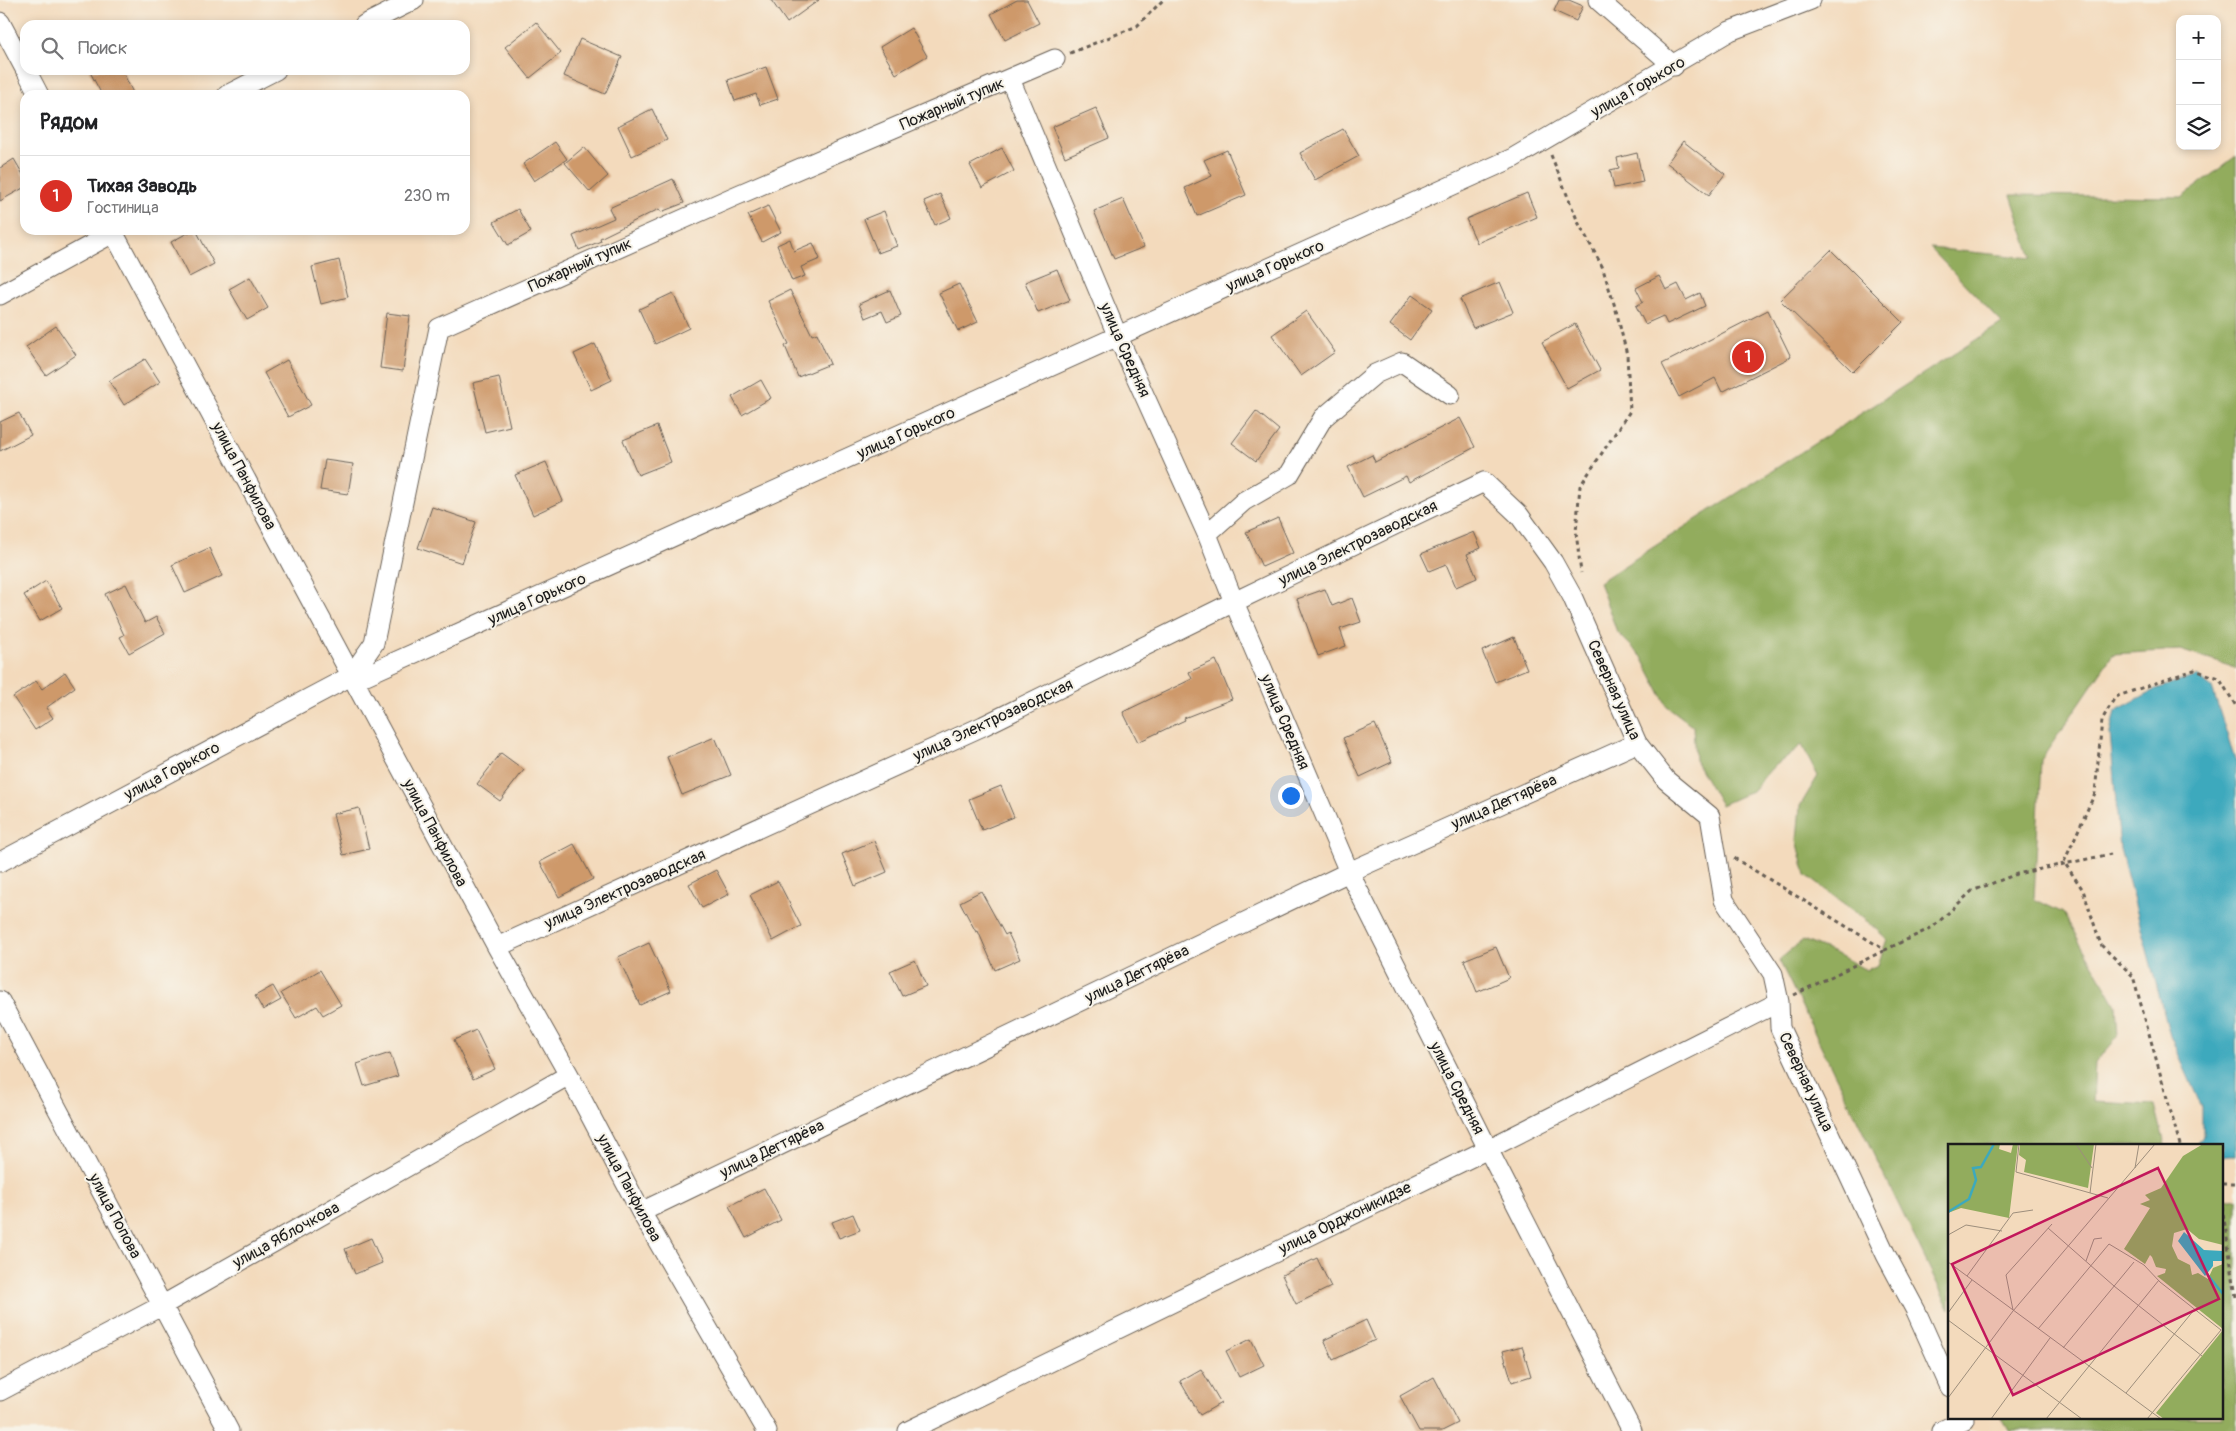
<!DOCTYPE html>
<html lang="ru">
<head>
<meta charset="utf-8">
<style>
	:root { --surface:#fff; --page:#f6f6f6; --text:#202124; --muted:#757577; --line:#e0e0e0; --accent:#d93025 }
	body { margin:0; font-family:Pangolin,sans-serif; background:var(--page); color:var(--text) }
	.controls { position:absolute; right:15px; top:15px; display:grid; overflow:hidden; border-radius:10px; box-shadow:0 2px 8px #0003 }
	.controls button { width:45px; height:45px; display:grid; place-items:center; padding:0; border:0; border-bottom:1px solid var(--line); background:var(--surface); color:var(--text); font:25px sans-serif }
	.you { position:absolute; left:1290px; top:795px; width:18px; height:18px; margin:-12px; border:4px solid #fff; border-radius:50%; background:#1a73e8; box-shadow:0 0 0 8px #1a73e833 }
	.badge { display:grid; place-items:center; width:32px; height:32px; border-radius:50%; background:var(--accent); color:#fff; font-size:16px; font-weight:700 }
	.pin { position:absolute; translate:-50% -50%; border:2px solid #fff; box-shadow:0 1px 5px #0006 }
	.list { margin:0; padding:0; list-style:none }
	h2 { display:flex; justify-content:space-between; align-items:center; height:65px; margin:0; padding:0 20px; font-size:21px }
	h2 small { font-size:16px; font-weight:400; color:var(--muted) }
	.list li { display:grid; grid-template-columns:32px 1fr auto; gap:15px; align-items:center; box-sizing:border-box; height:80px; padding:0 20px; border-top:1px solid var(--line) }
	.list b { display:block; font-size:19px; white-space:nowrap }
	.list p { margin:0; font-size:16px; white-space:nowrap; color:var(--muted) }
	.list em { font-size:16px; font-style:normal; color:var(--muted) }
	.icon { flex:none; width:28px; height:28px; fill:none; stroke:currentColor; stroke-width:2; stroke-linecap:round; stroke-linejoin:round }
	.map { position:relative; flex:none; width:2236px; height:1431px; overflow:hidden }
	.search { position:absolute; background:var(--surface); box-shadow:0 2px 8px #0003; left:20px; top:20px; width:450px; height:55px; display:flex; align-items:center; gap:12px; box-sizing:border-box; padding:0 18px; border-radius:15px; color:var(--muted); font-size:19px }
	.panel { position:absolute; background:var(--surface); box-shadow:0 2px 8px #0003; left:20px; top:90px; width:450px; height:145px; border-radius:15px }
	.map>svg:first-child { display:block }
	.forest { fill:#92ac5d; stroke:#57643c }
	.water { fill:#3da9bd; stroke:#2c626c }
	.building { fill:#ce996b }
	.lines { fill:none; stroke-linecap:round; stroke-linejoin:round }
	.street-casing { stroke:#675e54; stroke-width:21 }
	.path { stroke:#675e54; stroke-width:3; stroke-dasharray:4 4; stroke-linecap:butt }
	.street { stroke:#fff; stroke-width:19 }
	.labels { text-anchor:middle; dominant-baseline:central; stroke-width:4; stroke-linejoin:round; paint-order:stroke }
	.street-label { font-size:16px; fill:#1c1c1c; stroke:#f7f3e8 }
	.inset-river { fill:none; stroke:#3da9bd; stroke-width:2.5 }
	.inset-road { fill:none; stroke:#9d8e7c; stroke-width:1 }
	.view { fill:#c2185b; fill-opacity:0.15; stroke:#c2185b; stroke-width:2.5 }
	.inset-edge { fill:none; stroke:#1c1c1c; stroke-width:2.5 }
</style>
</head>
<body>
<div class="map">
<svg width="2236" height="1431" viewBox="0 0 2236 1431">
	<rect width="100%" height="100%" fill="#f7f3e8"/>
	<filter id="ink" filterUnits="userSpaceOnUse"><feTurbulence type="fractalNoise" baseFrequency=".02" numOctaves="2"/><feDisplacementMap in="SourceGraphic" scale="10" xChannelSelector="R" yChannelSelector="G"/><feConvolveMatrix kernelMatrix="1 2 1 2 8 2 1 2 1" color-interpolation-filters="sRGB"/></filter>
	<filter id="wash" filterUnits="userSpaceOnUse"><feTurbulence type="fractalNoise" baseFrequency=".0096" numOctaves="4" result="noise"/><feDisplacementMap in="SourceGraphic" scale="20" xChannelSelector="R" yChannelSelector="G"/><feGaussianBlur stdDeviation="1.12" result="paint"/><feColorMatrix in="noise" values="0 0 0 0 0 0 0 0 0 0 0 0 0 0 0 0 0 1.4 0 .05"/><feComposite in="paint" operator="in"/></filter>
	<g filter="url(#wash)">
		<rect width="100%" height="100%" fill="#f3dabc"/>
		<path class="forest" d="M 2236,156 L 2236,668 L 2180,650 L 2113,654 L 2041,760 L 2034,899 L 2063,913 L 2116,1005 L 2118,1037 L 2095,1063 L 2093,1102 L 2155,1105 L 2165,1145 L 1950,1145 L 1950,1310 L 1779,960 L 1803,940 L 1841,956 L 1866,970 L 1878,965 L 1887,939 L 1868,922 L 1806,875 L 1797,840 L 1800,806 L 1818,776 L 1802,745 L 1771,769 L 1752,791 L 1721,805 L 1695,760 L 1693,726 L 1667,706 L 1642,657 L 1617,632 L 1599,582 L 2002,323 L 1930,248 L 2032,258 L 2011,195 L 2182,197 Z
			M 2236,1198 L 2236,1431 L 2009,1431 L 2002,1417 L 2222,1417 L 2222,1201 Z"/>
		<path class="water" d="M 2197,676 L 2212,688 L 2236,762 L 2236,1155 L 2227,1155 L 2222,1158 L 2222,1145 L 2196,1145 L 2202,1136 L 2202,1108 L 2170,1036 L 2120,849 L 2110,733 L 2115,711 L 2156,689 Z"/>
		<g id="blocks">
			<path class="building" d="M 771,0 L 819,0 L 787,23 Z
				M 1017,0 L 1027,0 L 1039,23 L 1005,40 L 991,14 Z
				M 1559,0 L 1569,0 L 1583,6 L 1576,21 L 1554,11 Z
				M 536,22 L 561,53 L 530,78 L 505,47 Z
				M 911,28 L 927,56 L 896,74 L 880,47 Z
				M 580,39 L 622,57 L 605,94 L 564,76 Z
				M 766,67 L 778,99 L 760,105 L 756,94 L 735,101 L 728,80 Z
				M 89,70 L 122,70 L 134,95 L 102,95 Z
				M 1096,108 L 1109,138 L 1065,157 L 1052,127 Z
				M 652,109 L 667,140 L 632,156 L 618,126 Z
				M 1343,129 L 1359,156 L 1315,180 L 1300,153 Z
				M 1683,141 L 1725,174 L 1709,195 L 1667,163 Z
				M 555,142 L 567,159 L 534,181 L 523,164 Z
				M 584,147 L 608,176 L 590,192 L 565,163 Z
				M 1002,148 L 1014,171 L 982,188 L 970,165 Z
				M 1227,150 L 1246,195 L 1197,216 L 1185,188 L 1212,176 L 1204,160 Z
				M 1637,153 L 1643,182 L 1614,188 L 1610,170 L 1619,168 L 1617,158 Z
				M 14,159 L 25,178 L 25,187 L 0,201 L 0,168 Z
				M 673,179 L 684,203 L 661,212 L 659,209 L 600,238 L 601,241 L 579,250 L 573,236 L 614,218 L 609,208 Z
				M 1527,193 L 1537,217 L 1477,243 L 1466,219 Z
				M 940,194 L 951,218 L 935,225 L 924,201 Z
				M 1123,199 L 1144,247 L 1114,259 L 1094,211 Z
				M 768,206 L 781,232 L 762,242 L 748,215 Z
				M 518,209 L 531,232 L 508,245 L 494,222 Z
				M 884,211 L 897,246 L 878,253 L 864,219 Z
				M 193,230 L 196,230 L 214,264 L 189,277 L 171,242 Z
				M 790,239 L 794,251 L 813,243 L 820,259 L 801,267 L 805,276 L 792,281 L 777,245 Z
				M 1831,250 L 1903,322 L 1853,372 L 1780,300 Z
				M 339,260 L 348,297 L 321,304 L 312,267 Z
				M 1057,269 L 1070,300 L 1038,313 L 1025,282 Z
				M 1659,276 L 1666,290 L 1678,284 L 1686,300 L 1700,293 L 1705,306 L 1667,324 L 1663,316 L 1645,324 L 1636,306 L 1643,302 L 1636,288 Z
				M 250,277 L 268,308 L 247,320 L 229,289 Z
				M 1500,282 L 1513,312 L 1473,328 L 1460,299 Z
				M 959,284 L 978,322 L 958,331 L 939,293 Z
				M 790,290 L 812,335 L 817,333 L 830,364 L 798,377 L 785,346 L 789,344 L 768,301 Z
				M 890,290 L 901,316 L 887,322 L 882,311 L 865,318 L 859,304 Z
				M 673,293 L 689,328 L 655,344 L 639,309 Z
				M 1412,295 L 1432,309 L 1410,340 L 1390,325 Z
				M 1768,310 L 1791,357 L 1722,392 L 1715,378 L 1679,397 L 1662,364 Z
				M 1306,311 L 1335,352 L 1301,376 L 1272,335 Z
				M 387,313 L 410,316 L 403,371 L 380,368 Z
				M 1575,324 L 1600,370 L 1567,388 L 1542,342 Z
				M 56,326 L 76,355 L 46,375 L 26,347 Z
				M 595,344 L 612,380 L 591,390 L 574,354 Z
				M 145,359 L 160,382 L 124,405 L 109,381 Z
				M 287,360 L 311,405 L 288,417 L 264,373 Z
				M 499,377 L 510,426 L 485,432 L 473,383 Z
				M 761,380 L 771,398 L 742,415 L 732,397 Z
				M 1256,411 L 1279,430 L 1256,461 L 1232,443 Z
				M 19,413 L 31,435 L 0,451 L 0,422 Z
				M 1460,418 L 1475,447 L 1409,482 L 1406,476 L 1363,497 L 1348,467 L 1372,455 L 1375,462 Z
				M 657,426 L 671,462 L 638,475 L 623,440 Z
				M 325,460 L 353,464 L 348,494 L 320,490 Z
				M 546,462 L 563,501 L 533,515 L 515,475 Z
				M 432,507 L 476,522 L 462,563 L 418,548 Z
				M 1278,518 L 1293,553 L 1262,567 L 1246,532 Z
				M 1474,532 L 1481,548 L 1467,554 L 1477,578 L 1456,587 L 1446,564 L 1429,571 L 1421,554 Z
				M 209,548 L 222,576 L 185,593 L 172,565 Z
				M 46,581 L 62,608 L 40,621 L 24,595 Z
				M 126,584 L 145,623 L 156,617 L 165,633 L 129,653 L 120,637 L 124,635 L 105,594 Z
				M 1325,589 L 1332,606 L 1352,598 L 1361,622 L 1340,629 L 1346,646 L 1318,656 L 1297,599 Z
				M 1514,637 L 1527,669 L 1495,682 L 1482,651 Z
				M 1216,660 L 1232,699 L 1184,718 L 1185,720 L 1138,742 L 1123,712 L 1192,679 L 1189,672 Z
				M 65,672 L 75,687 L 46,708 L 53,718 L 35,730 L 13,697 L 36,681 L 42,689 Z
				M 1375,724 L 1392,762 L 1360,777 L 1343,738 Z
				M 715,737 L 731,775 L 682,795 L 667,757 Z
				M 501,753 L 524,770 L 500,801 L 477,784 Z
				M 1001,786 L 1014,817 L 982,830 L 969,799 Z
				M 359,808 L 369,849 L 343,855 L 333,814 Z
				M 874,841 L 887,872 L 855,886 L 842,854 Z
				M 574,844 L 593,879 L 559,897 L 540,862 Z
				M 716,870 L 729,894 L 702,908 L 689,884 Z
				M 778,881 L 801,926 L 773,941 L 750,895 Z
				M 981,891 L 1005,935 L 1008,933 L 1020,959 L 995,970 L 978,931 L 976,932 L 960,902 Z
				M 649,943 L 671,991 L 640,1005 L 618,957 Z
				M 1496,947 L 1509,978 L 1477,992 L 1464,960 Z
				M 915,960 L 926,986 L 902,996 L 890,971 Z
				M 320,970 L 341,1005 L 323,1015 L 317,1006 L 296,1018 L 281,993 Z
				M 273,986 L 281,1000 L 263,1010 L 255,996 Z
				M 476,1030 L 495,1069 L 473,1079 L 454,1040 Z
				M 390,1053 L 398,1076 L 364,1086 L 357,1064 Z
				M 764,1188 L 781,1220 L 746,1238 L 729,1206 Z
				M 853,1214 L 860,1230 L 839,1238 L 832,1222 Z
				M 371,1238 L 382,1263 L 355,1274 L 345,1249 Z
				M 1317,1258 L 1331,1287 L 1296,1304 L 1282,1275 Z
				M 1366,1320 L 1375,1340 L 1333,1360 L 1324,1340 Z
				M 1251,1339 L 1264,1365 L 1239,1377 L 1226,1351 Z
				M 1522,1346 L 1531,1376 L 1512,1382 L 1503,1351 Z
				M 1201,1369 L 1221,1403 L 1200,1415 L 1180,1381 Z
				M 1434,1377 L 1458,1423 L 1442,1431 L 1419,1431 L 1400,1396 Z"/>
		</g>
	</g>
	<g filter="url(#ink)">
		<use href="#blocks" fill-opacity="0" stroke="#675e54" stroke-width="1"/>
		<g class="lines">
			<defs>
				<path id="street" d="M 1598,0 L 1674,66
					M 0,22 L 25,69
					M 364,25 L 414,0
					M 26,70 L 39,95
					M 1010,79 L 1118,337 L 1207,534 L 1234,602 L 1349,872 L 1488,1149 L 1632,1431
					M 227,95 L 276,70
					M 112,230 L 497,947 L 569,1075 L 641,1212 L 767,1431
					M 0,295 L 113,233
					M 1207,534 L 1244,501 L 1289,475 L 1323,418 L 1375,374 L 1402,362 L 1450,395
					M 351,676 L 374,643 L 439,328 L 733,197 L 1055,59
					M 0,862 L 351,676 L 366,675 L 1513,158 L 1730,31 L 1811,0
					M 497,947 L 983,726 L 1234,602 L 1484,482 L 1519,515 L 1553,562 L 1572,596 L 1637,743 L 1666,780 L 1710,816 L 1724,900 L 1773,974 L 1779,1002 L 1780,1028 L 1886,1255 L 1916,1311 L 1950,1387
					M 0,1001 L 229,1431
					M 641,1212 L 1349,872 L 1637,743
					M 0,1391 L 163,1305 L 569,1075
					M 908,1431 L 1488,1149 L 1779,1002
					M 1941,1431 L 1965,1420"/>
			</defs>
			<use href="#street" class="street-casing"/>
			<path class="path" d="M 1070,53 L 1137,26 L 1163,0
				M 1551,155 L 1578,222 L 1602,266 L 1616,310 L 1627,355 L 1630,411 L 1580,486 L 1576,532 L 1581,573
				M 1734,858 L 1885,950 L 1933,927 L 1972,891 L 2017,874 L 2111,854
				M 1794,995 L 1885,950
				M 2180,1145 L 2133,976 L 2101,945 L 2083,890 L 2064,862 L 2095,793 L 2102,720 L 2115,697 L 2194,670 L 2219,678 L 2236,706
				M 2222,1184 L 2236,1184
				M 2222,1206 L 2236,1297"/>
			<use href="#street" class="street"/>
		</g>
	</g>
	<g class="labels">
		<g class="street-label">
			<text transform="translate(1638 87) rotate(-30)">улица Горького</text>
			<text transform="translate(952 104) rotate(-23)">Пожарный тупик</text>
			<text transform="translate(580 265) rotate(-24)">Пожарный тупик</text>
			<text transform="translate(1275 266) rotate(-24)">улица Горького</text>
			<text transform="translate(1125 350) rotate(66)">улица Средняя</text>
			<text transform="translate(906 433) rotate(-24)">улица Горького</text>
			<text transform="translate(244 476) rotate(62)">улица Панфилова</text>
			<text transform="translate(1358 543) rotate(-26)">улица Электрозаводская</text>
			<text transform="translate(537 599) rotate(-24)">улица Горького</text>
			<text transform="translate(1614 690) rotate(66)">Северная улица</text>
			<text transform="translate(993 720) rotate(-25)">улица Электрозаводская</text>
			<text transform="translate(1285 722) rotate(67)">улица Средняя</text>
			<text transform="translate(172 771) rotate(-28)">улица Горького</text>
			<text transform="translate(1504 802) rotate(-24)">улица Дегтярёва</text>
			<text transform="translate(435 833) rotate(62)">улица Панфилова</text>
			<text transform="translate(625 889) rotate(-24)">улица Электрозаводская</text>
			<text transform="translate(1137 974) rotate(-26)">улица Дегтярёва</text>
			<text transform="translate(1806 1082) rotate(65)">Северная улица</text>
			<text transform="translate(1457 1088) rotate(63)">улица Средняя</text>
			<text transform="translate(772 1149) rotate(-26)">улица Дегтярёва</text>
			<text transform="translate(629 1188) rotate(62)">улица Панфилова</text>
			<text transform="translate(115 1216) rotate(62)">улица Попова</text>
			<text transform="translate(1345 1218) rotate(-26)">улица Орджоникидзе</text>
			<text transform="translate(286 1235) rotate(-29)">улица Яблочкова</text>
		</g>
	</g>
	<g transform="translate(1948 1144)">
		<rect width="275" height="275" fill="#f3dabc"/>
		<path d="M 0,0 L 52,0 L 51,5 L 63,9 L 65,0 L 70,0 L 61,74 L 13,64 L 0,69 ZM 72,0 L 146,0 L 140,44 L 76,28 L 78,16 L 71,11 ZM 255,0 L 275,0 L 275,101 L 251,95 L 239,85 L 226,89 L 224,102 L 230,115 L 242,121 L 244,131 L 250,129 L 260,135 L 265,124 L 275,120 L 275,185 L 209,132 L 217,129 L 218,125 L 208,123 L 204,113 L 202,111 L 197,120 L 176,105 L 202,64 L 192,60 L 202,56 L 197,51 L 213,44 L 235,12 ZM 275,186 L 275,275 L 216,275 L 208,269 Z" fill="#92ac5d"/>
		<path d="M 236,88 L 256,106 L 275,107 L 275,117 L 265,117 L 265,122 L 257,132 L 230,97 Z" fill="#3da9bd"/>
		<path class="inset-river" d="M 0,68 L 21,55 L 28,36 L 25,24 L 33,23 L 46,0M 259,130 L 275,150"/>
		<path class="inset-road" d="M 71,0 L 68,28 L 160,54M 128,0 L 144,24M 187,24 L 191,0M 142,49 L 148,0M 100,84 L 166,142 L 254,212M 0,91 L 18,81 L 54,87M 138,117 L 146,95 L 154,94M 0,118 L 213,275M 19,132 L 65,69 L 85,66M 65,166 L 58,131 L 104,80M 0,169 L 24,136M 0,176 L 134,275M 90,185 L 161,100 L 196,121 L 212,138 L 273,186 L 199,275M 115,204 L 186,118M 178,249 L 246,166M 0,254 L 65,167 L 207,0M 43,275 L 102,194M 98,275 L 211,136"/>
		<path class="view" d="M 210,24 L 271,155 L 65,251 L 4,120 Z"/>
		<rect width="275" height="275" class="inset-edge"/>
	</g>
</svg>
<div class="controls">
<button>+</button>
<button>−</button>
<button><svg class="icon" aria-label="layers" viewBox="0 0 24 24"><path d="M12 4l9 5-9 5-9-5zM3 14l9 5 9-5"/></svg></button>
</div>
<div class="you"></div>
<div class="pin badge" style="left:1748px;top:357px">1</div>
<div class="search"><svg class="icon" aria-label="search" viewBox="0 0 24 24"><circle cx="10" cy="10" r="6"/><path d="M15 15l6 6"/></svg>Поиск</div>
<section class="panel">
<h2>Рядом<small></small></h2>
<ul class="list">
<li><span class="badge">1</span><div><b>Тихая Заводь</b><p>Гостиница</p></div><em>230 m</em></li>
</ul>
</section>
</div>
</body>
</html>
